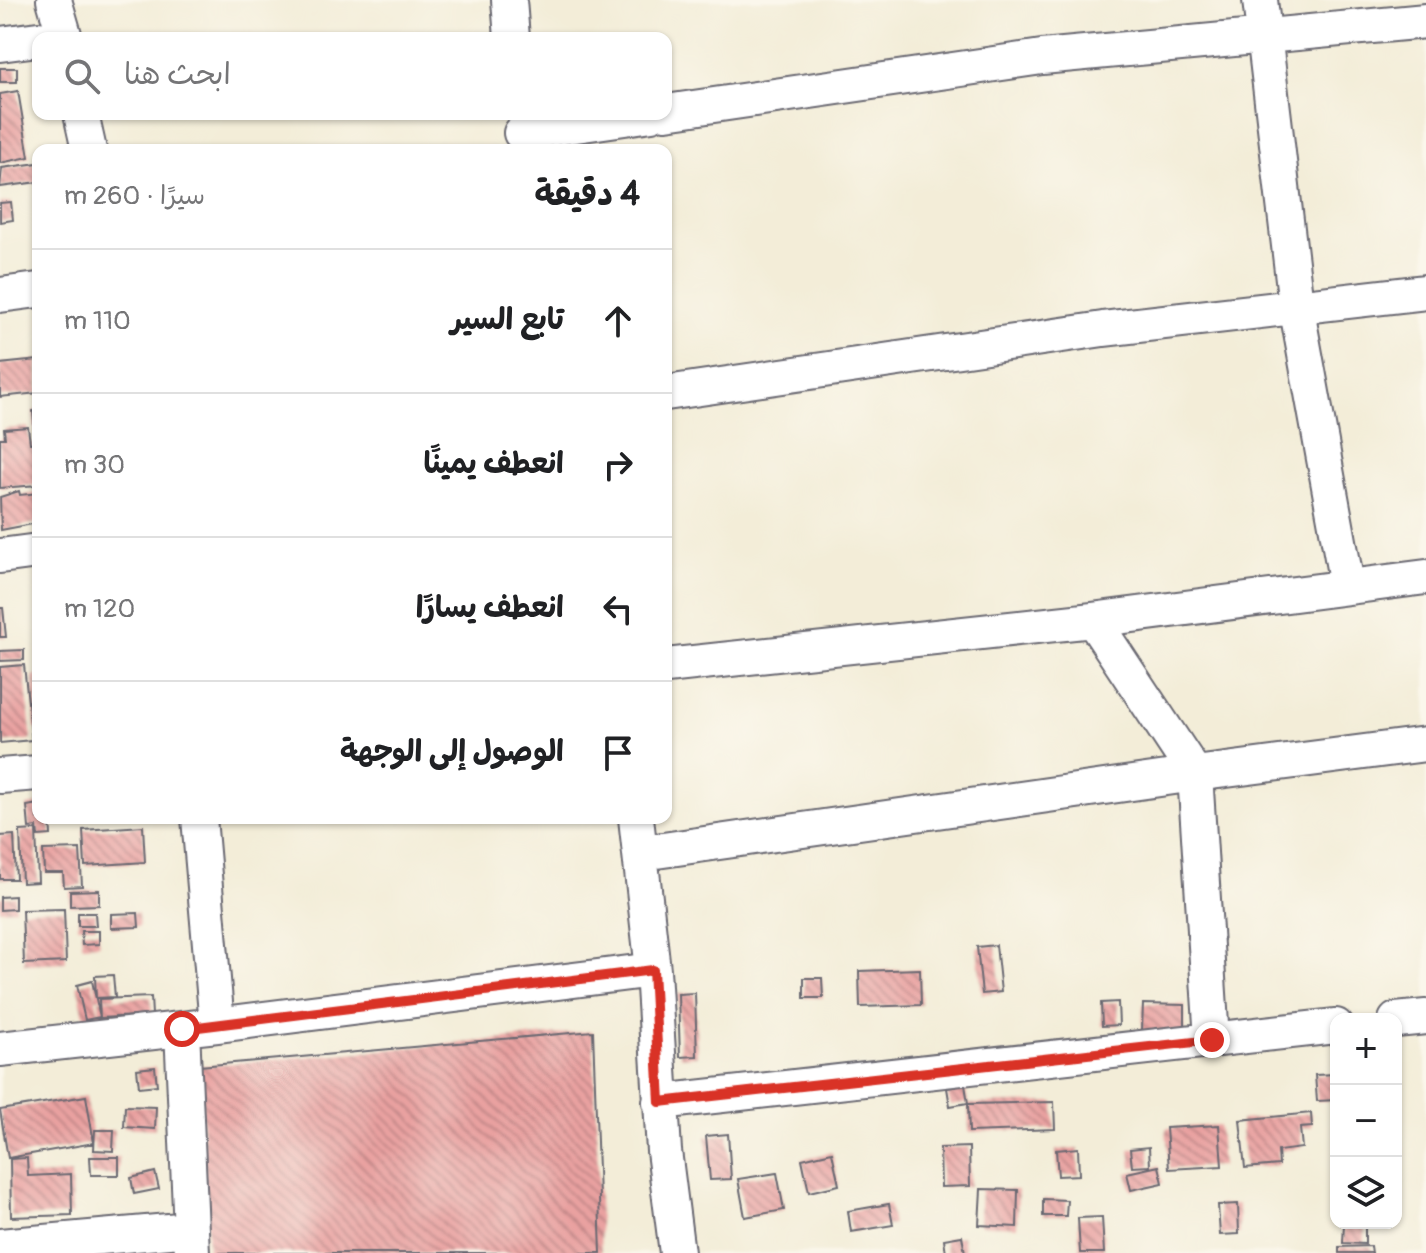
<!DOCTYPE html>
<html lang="ar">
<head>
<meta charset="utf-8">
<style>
	:root { --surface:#fff; --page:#f6f6f6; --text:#202124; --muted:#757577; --line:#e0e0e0 }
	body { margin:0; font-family:Pangolin,"Playpen Sans Arabic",sans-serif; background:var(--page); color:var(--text); direction:rtl }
	.controls { position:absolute; right:24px; bottom:24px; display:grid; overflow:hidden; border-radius:16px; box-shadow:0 2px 6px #0004 }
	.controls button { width:72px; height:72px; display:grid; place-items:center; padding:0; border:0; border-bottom:2px solid var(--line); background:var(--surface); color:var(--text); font:40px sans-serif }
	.stop { position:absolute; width:24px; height:24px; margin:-18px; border:6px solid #d93025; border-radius:50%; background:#fff }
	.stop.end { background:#d93025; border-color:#fff; box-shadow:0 2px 8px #0008 }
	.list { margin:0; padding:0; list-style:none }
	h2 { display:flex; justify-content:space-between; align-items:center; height:104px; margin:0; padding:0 32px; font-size:34px }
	h2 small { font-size:26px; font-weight:400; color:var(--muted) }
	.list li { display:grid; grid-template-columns:52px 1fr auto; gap:24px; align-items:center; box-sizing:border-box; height:144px; padding:0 32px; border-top:2px solid var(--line) }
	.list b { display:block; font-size:30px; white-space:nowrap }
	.list em { font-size:26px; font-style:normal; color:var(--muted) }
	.icon { flex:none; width:44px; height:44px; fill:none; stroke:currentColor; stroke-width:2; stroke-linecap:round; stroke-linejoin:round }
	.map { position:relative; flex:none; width:1426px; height:1253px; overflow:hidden; direction:ltr }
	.search { position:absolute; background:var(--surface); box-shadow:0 2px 6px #0004; left:32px; top:32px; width:640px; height:88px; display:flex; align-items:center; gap:20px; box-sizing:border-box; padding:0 28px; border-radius:16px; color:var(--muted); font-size:30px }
	.panel { position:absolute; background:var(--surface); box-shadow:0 2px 6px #0004; left:32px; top:144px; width:640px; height:680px; border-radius:16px; direction:rtl }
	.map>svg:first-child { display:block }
	.building { fill:url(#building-back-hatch) }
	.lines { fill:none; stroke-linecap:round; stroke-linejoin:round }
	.minor-casing { stroke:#6b6972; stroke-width:38 }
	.minor { stroke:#fff; stroke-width:34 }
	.route { stroke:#d93025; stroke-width:10 }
</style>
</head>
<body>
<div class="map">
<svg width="1426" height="1253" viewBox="0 0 1426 1253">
	<defs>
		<pattern id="building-back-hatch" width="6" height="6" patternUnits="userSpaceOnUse" patternTransform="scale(2)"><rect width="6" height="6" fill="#e9a1a0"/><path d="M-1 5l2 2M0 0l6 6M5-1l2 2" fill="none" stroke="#bc8384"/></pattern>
	</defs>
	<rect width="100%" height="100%" fill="#fbf7ec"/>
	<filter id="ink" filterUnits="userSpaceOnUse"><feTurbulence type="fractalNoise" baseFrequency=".0125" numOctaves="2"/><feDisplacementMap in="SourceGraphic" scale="16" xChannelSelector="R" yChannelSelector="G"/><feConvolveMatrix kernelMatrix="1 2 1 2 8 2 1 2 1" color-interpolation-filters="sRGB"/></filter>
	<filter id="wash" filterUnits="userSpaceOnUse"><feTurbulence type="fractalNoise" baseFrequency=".006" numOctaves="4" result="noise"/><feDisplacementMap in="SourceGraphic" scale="32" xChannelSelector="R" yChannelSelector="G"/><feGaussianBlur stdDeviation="1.8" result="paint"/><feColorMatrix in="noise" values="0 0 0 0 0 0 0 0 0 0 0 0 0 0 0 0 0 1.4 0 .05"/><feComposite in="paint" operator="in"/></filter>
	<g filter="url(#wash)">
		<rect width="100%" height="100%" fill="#f3edd8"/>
		<g id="blocks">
			<path class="building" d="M 0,68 L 17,68 L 17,82 L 0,82 Z
				M 18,91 L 29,157 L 0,163 L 0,94 Z
				M 38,163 L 38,182 L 0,187 L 2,168 Z
				M 11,202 L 13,220 L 0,222 L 0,203 Z
				M 38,360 L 38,393 L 0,397 L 0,364 Z
				M 38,410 L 38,439 L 36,440 L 33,411 Z
				M 28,427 L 30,443 L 36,443 L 38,485 L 0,488 L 0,438 L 5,438 L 4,429 Z
				M 19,491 L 20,495 L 38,493 L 38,523 L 1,530 L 0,497 Z
				M 0,608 L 3,608 L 6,637 L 0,637 Z
				M 24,650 L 24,660 L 0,661 L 0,651 Z
				M 24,665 L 32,740 L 0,743 L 0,667 Z
				M 33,676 L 38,676 L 38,729 L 35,729 Z
				M 38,804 L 38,818 L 50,818 L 51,835 L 38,836 L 37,827 L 29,828 L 27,806 Z
				M 143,826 L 145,862 L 85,866 L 83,830 Z
				M 36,830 L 38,882 L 22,883 L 20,831 Z
				M 14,835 L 16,879 L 0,879 L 0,836 Z
				M 80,849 L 82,886 L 64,887 L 63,873 L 44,873 L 43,850 Z
				M 99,890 L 99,905 L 70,906 L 70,891 Z
				M 15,896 L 15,909 L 0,910 L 0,897 Z
				M 64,909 L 66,962 L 24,964 L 22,910 Z
				M 78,913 L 95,913 L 96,926 L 78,926 Z
				M 138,913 L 139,927 L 111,928 L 111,914 Z
				M 81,931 L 99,931 L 99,944 L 82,945 Z
				M 996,945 L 1001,992 L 982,994 L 977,947 Z
				M 920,969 L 921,1005 L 860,1007 L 859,971 Z
				M 113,975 L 115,997 L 96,998 L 95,976 Z
				M 804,978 L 822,978 L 823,998 L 804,998 Z
				M 92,981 L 100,1017 L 85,1020 L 77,985 Z
				M 695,993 L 697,1056 L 680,1057 L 678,994 Z
				M 151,997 L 152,1015 L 100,1018 L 99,999 Z
				M 1118,1002 L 1119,1025 L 1102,1026 L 1101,1003 Z
				M 1143,1004 L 1185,1005 L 1185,1032 L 1142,1031 Z
				M 593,1031 L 601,1253 L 208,1253 L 200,1066 Z
				M 155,1067 L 157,1085 L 139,1087 L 137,1069 Z
				M 1336,1074 L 1336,1100 L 1317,1101 L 1315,1075 Z
				M 965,1085 L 968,1103 L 950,1106 L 947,1088 Z
				M 86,1096 L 94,1143 L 8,1158 L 0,1110 Z
				M 1054,1102 L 1055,1129 L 969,1132 L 968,1104 Z
				M 125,1106 L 156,1107 L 155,1129 L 124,1127 Z
				M 1311,1113 L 1312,1127 L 1300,1128 L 1302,1148 L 1278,1151 L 1279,1165 L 1245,1168 L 1240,1120 Z
				M 1219,1125 L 1222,1166 L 1169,1169 L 1166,1128 Z
				M 95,1130 L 114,1130 L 113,1151 L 94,1150 Z
				M 728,1134 L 731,1179 L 710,1180 L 706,1136 Z
				M 969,1147 L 970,1186 L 941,1187 L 940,1148 Z
				M 1149,1147 L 1150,1166 L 1132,1167 L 1130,1149 Z
				M 1078,1148 L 1079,1175 L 1058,1176 L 1056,1150 Z
				M 832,1152 L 839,1185 L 809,1192 L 802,1159 Z
				M 90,1157 L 119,1157 L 119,1175 L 91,1175 Z
				M 27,1158 L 28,1176 L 71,1174 L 72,1215 L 11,1217 L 10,1159 Z
				M 1159,1166 L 1163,1183 L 1131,1190 L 1127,1173 Z
				M 155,1172 L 159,1189 L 134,1194 L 131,1178 Z
				M 777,1173 L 784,1210 L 745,1217 L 738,1179 Z
				M 981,1189 L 1018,1190 L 1017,1227 L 979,1225 Z
				M 1043,1199 L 1067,1200 L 1066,1216 L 1043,1216 Z
				M 889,1204 L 893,1225 L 851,1232 L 848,1211 Z
				M 1238,1204 L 1239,1234 L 1220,1235 L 1218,1205 Z
				M 1102,1217 L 1104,1253 L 1080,1253 L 1078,1218 Z
				M 1344,1224 L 1365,1225 L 1365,1244 L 1343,1243 Z
				M 962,1236 L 965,1253 L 946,1253 L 944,1239 Z
				M 1371,1246 L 1372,1253 L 1339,1253 L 1339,1247 Z"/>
		</g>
	</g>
	<g filter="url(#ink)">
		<use href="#blocks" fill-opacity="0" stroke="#6b6972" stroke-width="2"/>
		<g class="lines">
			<defs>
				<path id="minor" d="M 54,0 L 65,38
					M 509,0 L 512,38
					M 1260,0 L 1296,305 L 1347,585
					M 0,44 L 38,39
					M 666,112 L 1042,57 L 1426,21
					M 81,114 L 89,150
					M 521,133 L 652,114
					M 0,295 L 38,290
					M 666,393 L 1103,329 L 1426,292
					M 0,556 L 38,551
					M 1093,620 L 1195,774 L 1212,1040
					M 666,666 L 1093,620 L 1426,577
					M 0,776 L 38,773
					M 199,818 L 217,1025
					M 636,818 L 653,970 L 664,1151 L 677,1253
					M 642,853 L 1195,774 L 1426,744
					M 1396,1020 L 1426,1017
					M 182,1029 L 192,1253
					M 0,1049 L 217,1025 L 653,970
					M 660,1102 L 1336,1026
					M 0,1246 L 191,1229"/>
			</defs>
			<use href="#minor" class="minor-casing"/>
			<use href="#minor" class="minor"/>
		</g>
	</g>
	<g class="lines" filter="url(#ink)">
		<path class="route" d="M 182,1029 L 653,970 L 660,1102 L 1212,1040"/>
	</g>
</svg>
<div class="controls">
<button>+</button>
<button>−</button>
<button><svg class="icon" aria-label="layers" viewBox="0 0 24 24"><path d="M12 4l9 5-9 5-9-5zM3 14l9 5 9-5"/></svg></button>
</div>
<div class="stop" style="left:182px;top:1029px"></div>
<div class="stop end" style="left:1212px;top:1040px"></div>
<div class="search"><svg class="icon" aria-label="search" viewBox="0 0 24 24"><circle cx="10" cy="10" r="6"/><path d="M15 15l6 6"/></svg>ابحث هنا</div>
<section class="panel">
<h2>4 دقيقة<small>سيرًا · 260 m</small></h2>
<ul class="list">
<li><svg class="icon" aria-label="ahead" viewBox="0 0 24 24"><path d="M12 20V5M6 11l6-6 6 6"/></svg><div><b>تابع السير</b></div><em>110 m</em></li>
<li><svg class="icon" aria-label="right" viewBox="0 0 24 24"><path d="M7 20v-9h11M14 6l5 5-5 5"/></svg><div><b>انعطف يمينًا</b></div><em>30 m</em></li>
<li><svg class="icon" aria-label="left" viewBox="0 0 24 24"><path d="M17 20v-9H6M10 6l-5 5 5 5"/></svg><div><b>انعطف يسارًا</b></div><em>120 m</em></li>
<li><svg class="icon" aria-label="arrive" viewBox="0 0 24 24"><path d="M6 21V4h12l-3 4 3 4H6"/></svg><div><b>الوصول إلى الوجهة</b></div></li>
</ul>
</section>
</div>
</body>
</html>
